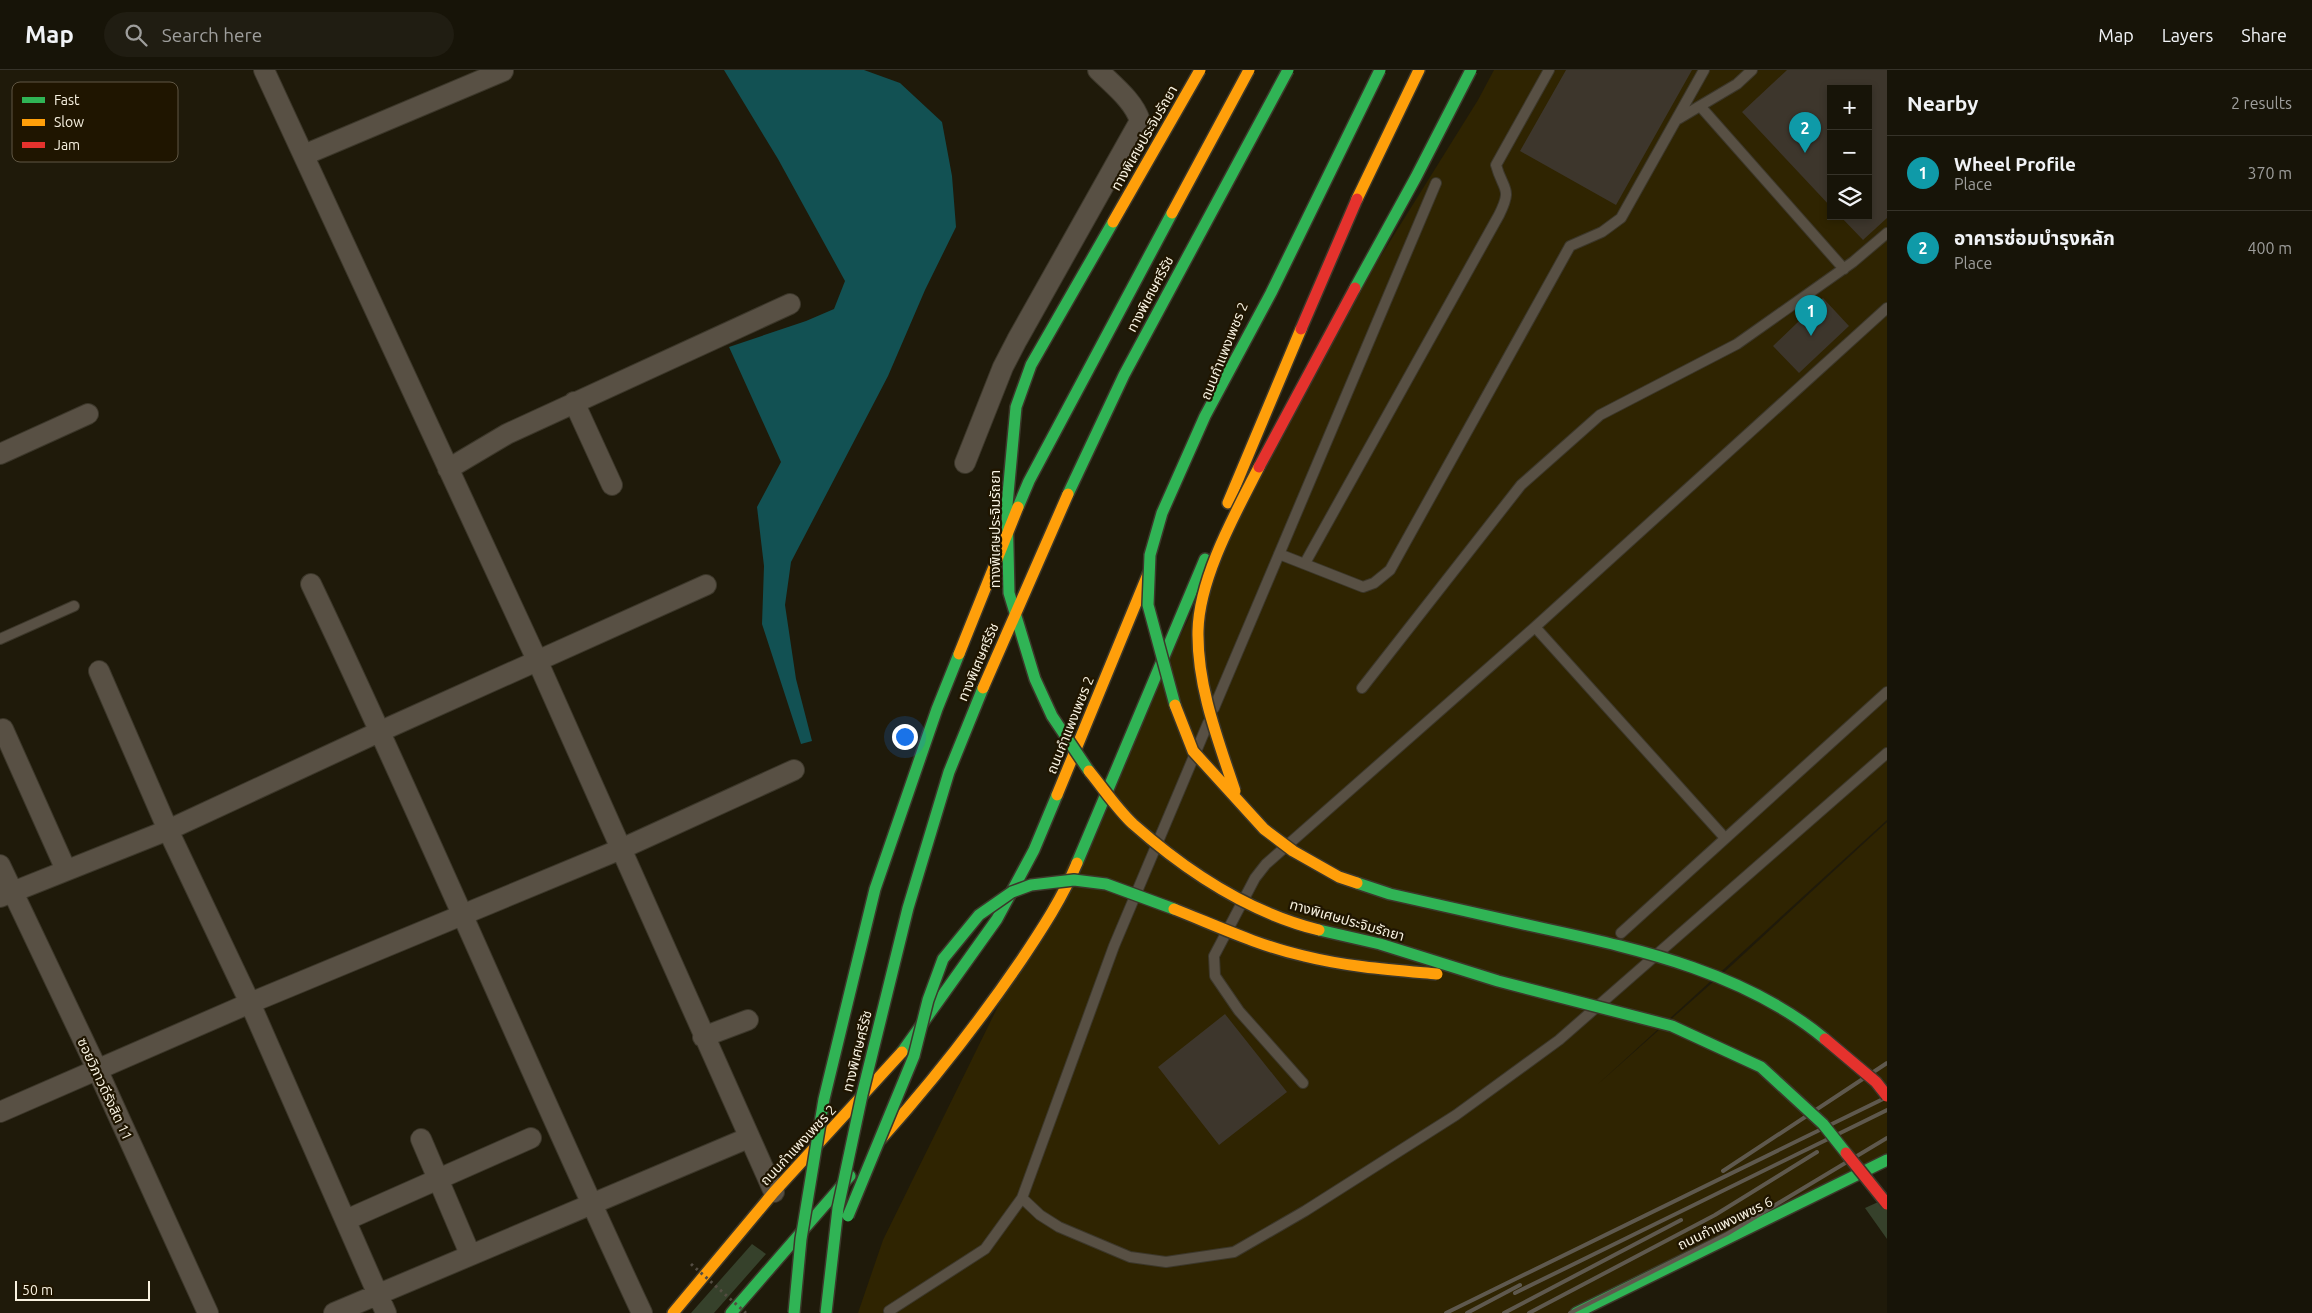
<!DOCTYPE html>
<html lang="en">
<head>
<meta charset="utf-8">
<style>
	:root { --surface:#171408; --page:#201d12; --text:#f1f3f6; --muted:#9e9e9c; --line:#363329; --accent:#7c3aed }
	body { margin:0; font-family:Ubuntu,"Noto Sans Thai",sans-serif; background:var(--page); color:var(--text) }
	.controls { position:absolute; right:15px; top:15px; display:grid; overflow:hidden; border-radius:0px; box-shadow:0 2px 8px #0003 }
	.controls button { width:45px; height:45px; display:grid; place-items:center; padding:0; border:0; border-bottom:1px solid var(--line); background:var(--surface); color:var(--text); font:25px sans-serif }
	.scale { position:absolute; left:15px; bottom:12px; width:135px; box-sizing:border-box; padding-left:5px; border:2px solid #f8f2e1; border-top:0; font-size:14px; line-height:18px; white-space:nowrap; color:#f8f2e1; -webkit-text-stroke:4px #1f1500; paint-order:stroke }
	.you { position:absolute; left:904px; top:666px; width:18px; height:18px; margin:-12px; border:4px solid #fff; border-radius:50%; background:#1a73e8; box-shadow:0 0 0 8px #1a73e833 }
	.badge { display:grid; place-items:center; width:32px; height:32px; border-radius:50%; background:var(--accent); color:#fff; font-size:16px; font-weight:700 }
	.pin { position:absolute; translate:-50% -41px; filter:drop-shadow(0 1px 2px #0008) }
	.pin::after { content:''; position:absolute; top:26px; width:18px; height:15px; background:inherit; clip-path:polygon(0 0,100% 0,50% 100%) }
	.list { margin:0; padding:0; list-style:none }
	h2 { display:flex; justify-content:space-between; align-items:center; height:65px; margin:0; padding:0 20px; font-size:21px }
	h2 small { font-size:16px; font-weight:400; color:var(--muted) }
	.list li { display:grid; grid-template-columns:32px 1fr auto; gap:15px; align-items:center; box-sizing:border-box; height:75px; padding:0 20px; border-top:1px solid var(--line) }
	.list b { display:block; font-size:19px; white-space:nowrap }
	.list p { margin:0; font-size:16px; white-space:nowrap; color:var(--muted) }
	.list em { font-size:16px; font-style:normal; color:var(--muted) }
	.icon { flex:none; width:28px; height:28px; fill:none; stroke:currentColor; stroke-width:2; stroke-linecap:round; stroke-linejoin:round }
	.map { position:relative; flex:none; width:1887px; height:1243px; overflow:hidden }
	header { display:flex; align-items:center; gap:30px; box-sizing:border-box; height:70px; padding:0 25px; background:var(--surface); border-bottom:1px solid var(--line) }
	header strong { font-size:24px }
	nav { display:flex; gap:28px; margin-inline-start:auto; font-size:18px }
	.search { width:350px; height:45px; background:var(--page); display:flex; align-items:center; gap:12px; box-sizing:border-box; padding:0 18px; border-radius:28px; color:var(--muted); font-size:19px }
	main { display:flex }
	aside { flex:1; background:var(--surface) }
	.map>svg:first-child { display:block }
	.built { fill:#2f2401; fill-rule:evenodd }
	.green { fill:#36412b }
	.water { fill:#125153 }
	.building { fill:#3d362c }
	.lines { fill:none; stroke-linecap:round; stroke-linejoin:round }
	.lane-casing { stroke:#3c372a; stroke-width:12 }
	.street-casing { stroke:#3c372a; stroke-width:22 }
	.fast-casing { stroke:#3c372a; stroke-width:14 }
	.slow-casing { stroke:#3c372a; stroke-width:14 }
	.jam-casing { stroke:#3c372a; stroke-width:14 }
	.lane { stroke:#585044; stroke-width:10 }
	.street { stroke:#585044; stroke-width:20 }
	.fast { stroke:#30b455; stroke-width:11 }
	.slow { stroke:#ff9f0a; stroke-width:11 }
	.jam { stroke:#e5322d; stroke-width:11 }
	.rail { stroke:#5f594e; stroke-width:4 }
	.fast-bridge-casing { stroke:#3c372a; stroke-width:14; stroke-linecap:butt }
	.slow-bridge-casing { stroke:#3c372a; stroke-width:14; stroke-linecap:butt }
	.jam-bridge-casing { stroke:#3c372a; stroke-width:14; stroke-linecap:butt }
	.path-bridge { stroke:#544d42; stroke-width:3; stroke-dasharray:2.5 4; stroke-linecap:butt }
	.fast-bridge { stroke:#30b455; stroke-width:11 }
	.slow-bridge { stroke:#ff9f0a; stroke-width:11 }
	.jam-bridge { stroke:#e5322d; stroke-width:11 }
	.labels { text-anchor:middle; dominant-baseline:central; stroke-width:4.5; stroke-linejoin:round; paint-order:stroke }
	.street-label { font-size:14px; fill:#f8f2e1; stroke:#1f1500 }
	.key { fill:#1f1500; stroke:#605744; stroke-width:1 }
	.key-label { font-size:14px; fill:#f8f2e1 }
</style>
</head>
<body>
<header>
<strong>Map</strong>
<div class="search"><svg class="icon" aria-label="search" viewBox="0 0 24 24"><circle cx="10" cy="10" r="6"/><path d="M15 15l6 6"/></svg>Search here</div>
<nav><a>Map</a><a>Layers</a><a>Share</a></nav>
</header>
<main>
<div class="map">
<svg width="1887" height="1243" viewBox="0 0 1887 1243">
	<rect width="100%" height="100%" fill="#1f1a0a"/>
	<path class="built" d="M 1494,0 L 1887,0 L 1887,750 L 1597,1015 L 1731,896 L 1887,752 L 1887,1083 L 1568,1243 L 858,1243 L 883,1170 L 1316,290 L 1478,30 ZM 1831,19 L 1868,19 L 1868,146 L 1831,146 Z"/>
	<path class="green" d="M 1887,1128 L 1887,1169 L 1865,1138 Z
		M 752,1174 L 766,1184 L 714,1243 L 691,1243 Z"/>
	<path class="water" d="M 724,0 L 864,0 L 900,13 L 942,52 L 952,106 L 956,157 L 925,220 L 888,306 L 791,492 L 785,535 L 796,609 L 812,671 L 801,674 L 762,554 L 764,496 L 757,437 L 781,392 L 729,277 L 806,251 L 834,239 L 845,211 L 778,89 Z"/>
	<path class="building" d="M 1566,0 L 1692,0 L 1616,135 L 1520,81 Z
		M 1787,0 L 1887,0 L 1887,148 L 1863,170 L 1840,146 L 1868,146 L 1868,19 L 1831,19 L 1831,137 L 1742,42 Z
		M 1823,228 L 1849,256 L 1799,303 L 1773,276 Z
		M 1225,944 L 1287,1022 L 1219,1075 L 1158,997 Z"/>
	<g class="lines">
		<defs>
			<path id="lane" d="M 1700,36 L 1844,199
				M 1678,49 L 1737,14 L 1752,0
				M 1279,484 L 1363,517 L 1374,513 L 1390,500 L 1570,176 L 1602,162 L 1621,148 L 1704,0
				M 1305,493 L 1499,145 C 1513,117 1503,121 1496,95 L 1549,0
				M 1535,557 L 1725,768
				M 0,569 L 74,536
				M 1362,618 L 1521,415 L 1600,345 L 1737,274 L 1853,192 L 1887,163
				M 1214,638 L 1436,113
				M 1621,863 L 1887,622
				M 1303,1013 L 1239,941 L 1215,906 L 1214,886 L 1255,808 L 1266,794 L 1535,557 L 1887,238
				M 1022,1128 L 1040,1145 L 1059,1157 L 1130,1187 L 1166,1192 L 1234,1182 L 1305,1141 L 1456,1045 L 1559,970 L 1887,683
				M 889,1241 L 985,1179 L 1022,1128 L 1114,876 L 1208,653"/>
			<path id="street" d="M 264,0 L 537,590 L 774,1122
				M 304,85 L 503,1
				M 574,332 L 612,415
				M 0,384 L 88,344
				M 965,393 L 1003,297 L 1017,270 L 1140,51 C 1134,31 1113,15 1098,0
				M 448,399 L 507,364 L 790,234
				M 311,514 C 426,755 529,1001 642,1243
				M 99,601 L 168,760 L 250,933 L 386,1243
				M 3,659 L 66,800
				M 0,795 L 97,999 L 208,1243
				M 0,827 L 168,760 L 381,661 L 706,515
				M 703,967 L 748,950
				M 0,1042 L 250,933 L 621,779 L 794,700
				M 421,1069 L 470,1184
				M 346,1150 L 531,1068
				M 334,1243 L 748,1068"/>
			<path id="fast" d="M 1077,793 L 1205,489
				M 902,982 L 997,849 L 1034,780 L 1057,725
				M 731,1243 L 850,1106
				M 1576,1243 L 1887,1090"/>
			<path id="slow" d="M 1357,129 L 1419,0
				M 1228,433 L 1301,259
				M 1057,725 L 1148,504
				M 881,1069 C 932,1012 979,952 1022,889 C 1042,859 1063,827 1077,793
				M 673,1243 L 774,1122 L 902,982"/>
			<path id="jam" d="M 1301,259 L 1357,129"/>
		</defs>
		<use href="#lane" class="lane-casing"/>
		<use href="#street" class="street-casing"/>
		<use href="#fast" class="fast-casing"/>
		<use href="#slow" class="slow-casing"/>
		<use href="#jam" class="jam-casing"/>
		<use href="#lane" class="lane"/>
		<use href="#street" class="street"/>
		<use href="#fast" class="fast"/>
		<use href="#slow" class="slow"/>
		<use href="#jam" class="jam"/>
		<path class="rail" d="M 1723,1101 L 1887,993
			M 1515,1223 L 1887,1040
			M 1446,1243 L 1887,1027
			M 1467,1243 L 1520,1215
			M 1504,1243 L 1681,1150
			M 1529,1243 L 1715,1145 L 1817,1082
			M 1570,1243 L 1727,1164 L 1887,1068"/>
		<defs>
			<path id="fast-bridge" d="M 1355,218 L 1416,107 L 1471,0
				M 1068,424 L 1124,305 L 1288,0
				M 1018,437 L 1029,411 L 1172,143
				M 1175,635 L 1148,535 L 1150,485 L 1162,443 L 1205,346 L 1271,223 L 1380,0
				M 1089,701 L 1052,646 L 1035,609 L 1009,523 L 1007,435 L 1016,337 L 1031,295 L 1113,152
				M 1357,813 L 1390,824 C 1442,836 1494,847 1546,859 C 1643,880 1747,904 1825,969
				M 1319,860 L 1380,874 L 1498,911 L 1672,956 L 1761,997 L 1823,1054 L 1846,1083
				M 848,1146 L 914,986 L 928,930 L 943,889 L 979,845 L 1012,822 L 1031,815 L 1074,810 L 1106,814 L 1174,839
				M 794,1243 L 801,1169 L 824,1029 L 875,819 L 937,639 L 959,584
				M 826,1243 L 838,1138 L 862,1025 L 908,838 L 949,702 L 983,618"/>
			<path id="slow-bridge" d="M 1172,143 L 1249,0
				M 1113,152 L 1200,0
				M 959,584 L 1018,437
				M 983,618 L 1068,424
				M 1175,635 L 1193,681 L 1264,759 L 1293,781 L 1339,807 L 1357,813
				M 1089,701 C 1103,718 1117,739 1133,754 C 1186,801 1250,843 1319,860
				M 1235,721 C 1218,670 1197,616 1198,561 C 1199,508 1235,444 1259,397
				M 1174,839 C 1217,856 1259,876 1304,886 C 1348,897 1392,900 1437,904"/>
			<path id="jam-bridge" d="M 1259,397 L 1355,218
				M 1825,969 L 1876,1012 L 1887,1026
				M 1846,1083 L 1887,1134"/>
		</defs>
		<use href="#fast-bridge" class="fast-bridge-casing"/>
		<use href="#slow-bridge" class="slow-bridge-casing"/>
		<use href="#jam-bridge" class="jam-bridge-casing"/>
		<path class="path-bridge" d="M 691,1194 L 746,1243"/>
		<use href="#fast-bridge" class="fast-bridge"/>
		<use href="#slow-bridge" class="slow-bridge"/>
		<use href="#jam-bridge" class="jam-bridge"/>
	</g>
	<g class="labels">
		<g class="street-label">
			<text transform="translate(1144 68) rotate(-60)">ทางพิเศษประจิมรัถยา</text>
			<text transform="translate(1150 224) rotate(-62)">ทางพิเศษศรีรัช</text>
			<text transform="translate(1224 281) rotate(-68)">ถนนกำแพงเพชร 2</text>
			<text transform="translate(995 459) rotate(-90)">ทางพิเศษประจิมรัถยา</text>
			<text transform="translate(978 592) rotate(-67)">ทางพิเศษศรีรัช</text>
			<text transform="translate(1070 655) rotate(-68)">ถนนกำแพงเพชร 2</text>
			<text transform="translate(1347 850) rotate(16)">ทางพิเศษประจิมรัถยา</text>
			<text transform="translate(857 981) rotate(-76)">ทางพิเศษศรีรัช</text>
			<text transform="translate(105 1019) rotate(65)">ซอยวิภาวดีรังสิต 11</text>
			<text transform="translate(798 1075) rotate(-47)">ถนนกำแพงเพชร 2</text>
			<text transform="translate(1725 1153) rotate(-26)">ถนนกำแพงเพชร 6</text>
		</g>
	</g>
	<rect x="12" y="12" width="166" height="80" rx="8" class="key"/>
	<rect x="22" y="27" width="23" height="6" fill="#30b455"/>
	<rect x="22" y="49" width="23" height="7" fill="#ff9f0a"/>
	<rect x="22" y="72" width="23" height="6" fill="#e5322d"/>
	<g class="key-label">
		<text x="54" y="35">Fast</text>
		<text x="54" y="57">Slow</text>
		<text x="54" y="80">Jam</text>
	</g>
</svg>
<div class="controls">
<button>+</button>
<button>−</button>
<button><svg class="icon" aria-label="layers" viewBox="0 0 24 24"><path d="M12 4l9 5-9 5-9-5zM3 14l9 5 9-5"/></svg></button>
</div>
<div class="scale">50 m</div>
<div class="you"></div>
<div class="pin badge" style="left:1811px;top:266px;background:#0f9aa8">1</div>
<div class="pin badge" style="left:1805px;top:83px;background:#0f9aa8">2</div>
</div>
<aside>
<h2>Nearby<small>2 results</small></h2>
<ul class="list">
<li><span class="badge" style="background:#0f9aa8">1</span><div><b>Wheel Profile</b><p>Place</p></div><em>370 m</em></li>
<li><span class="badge" style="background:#0f9aa8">2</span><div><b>อาคารซ่อมบำรุงหลัก</b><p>Place</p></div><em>400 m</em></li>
</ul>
</aside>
</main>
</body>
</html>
